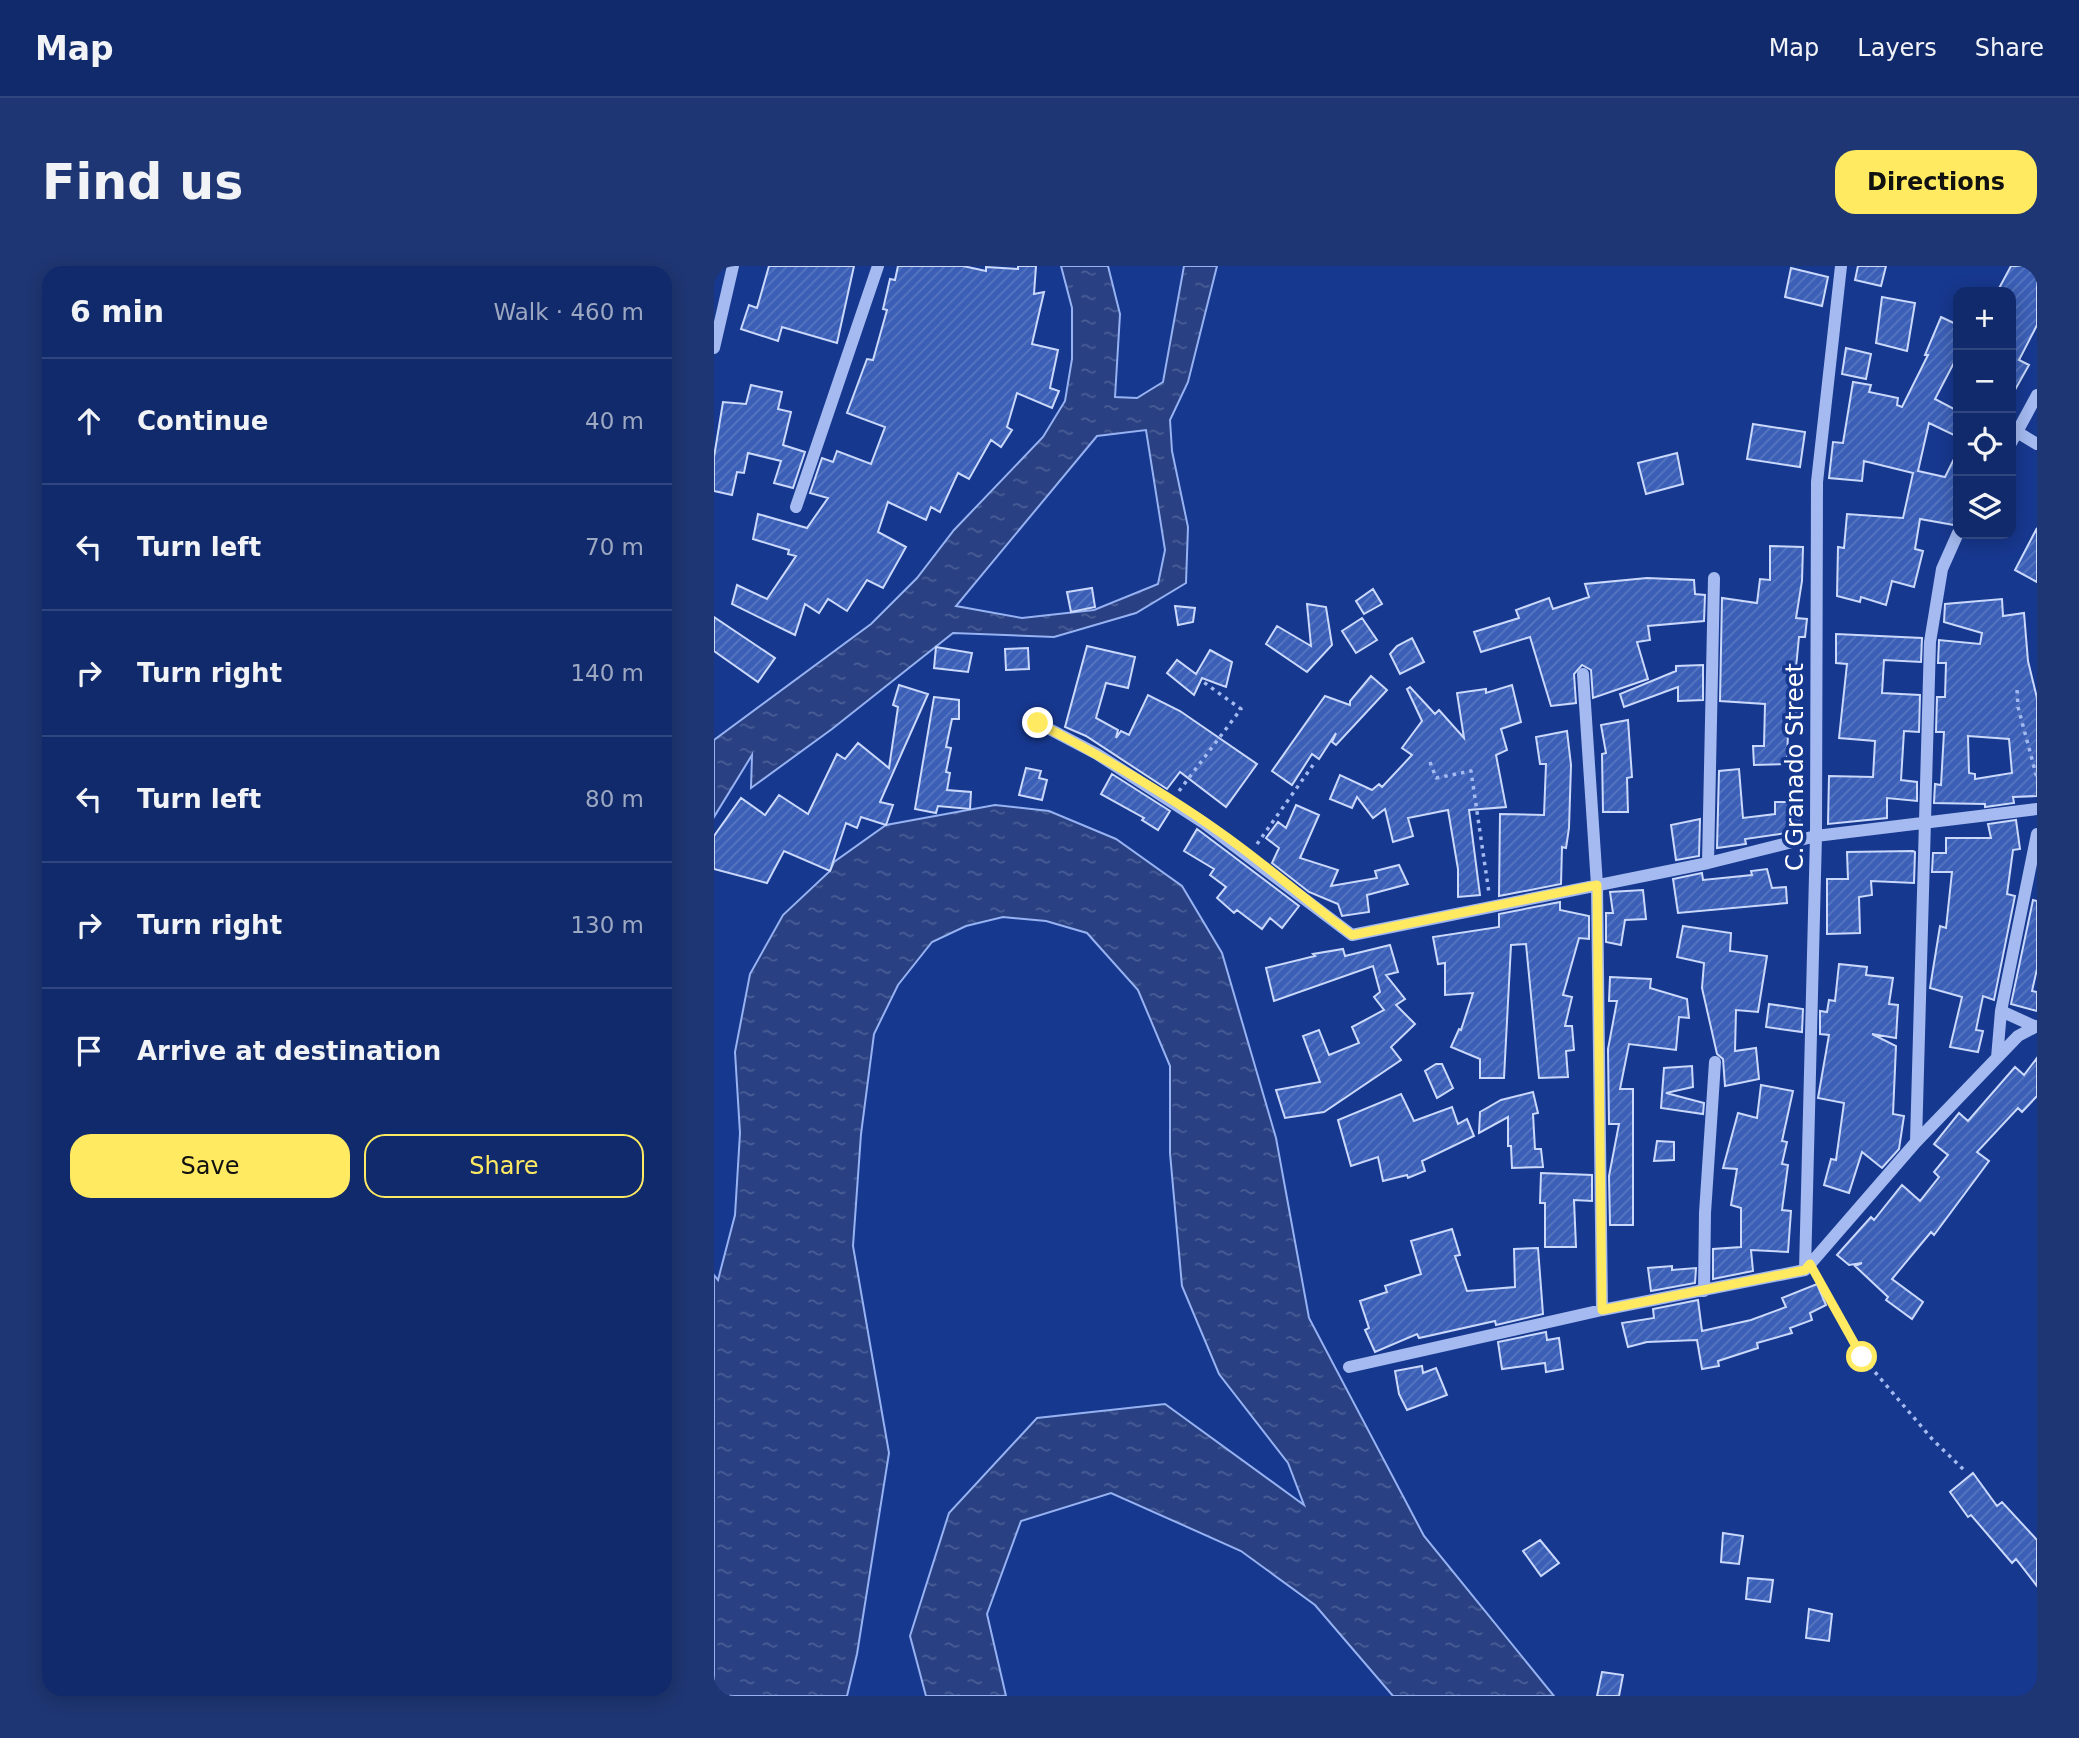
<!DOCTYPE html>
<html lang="en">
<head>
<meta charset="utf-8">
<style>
	:root { --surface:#112a6b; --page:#1e3673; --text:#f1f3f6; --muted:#9ca7c1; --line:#30467e; --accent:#ffea62 }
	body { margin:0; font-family:"DejaVu Sans",sans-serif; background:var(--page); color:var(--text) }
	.controls { position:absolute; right:21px; top:21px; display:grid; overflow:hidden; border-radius:14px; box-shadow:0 4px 18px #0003 }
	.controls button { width:63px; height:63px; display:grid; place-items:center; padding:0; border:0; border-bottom:2px solid var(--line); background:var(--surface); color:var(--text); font:35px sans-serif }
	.stop { position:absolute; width:21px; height:21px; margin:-16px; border:5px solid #ffea62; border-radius:50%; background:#fff }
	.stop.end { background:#ffea62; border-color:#fff; box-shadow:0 2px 7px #0008 }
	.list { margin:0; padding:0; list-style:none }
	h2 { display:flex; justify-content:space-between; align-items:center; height:91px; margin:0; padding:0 28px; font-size:30px }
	h2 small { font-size:23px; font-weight:400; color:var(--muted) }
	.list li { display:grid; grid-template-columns:46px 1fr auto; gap:21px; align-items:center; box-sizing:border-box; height:126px; padding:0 28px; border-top:2px solid var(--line) }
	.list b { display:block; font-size:26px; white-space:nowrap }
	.list em { font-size:23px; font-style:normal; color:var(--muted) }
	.actions { display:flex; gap:14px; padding:21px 28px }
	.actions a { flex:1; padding:16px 0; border:2px solid var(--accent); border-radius:21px; text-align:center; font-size:24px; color:var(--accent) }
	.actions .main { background:var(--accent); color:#111 }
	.icon { flex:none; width:38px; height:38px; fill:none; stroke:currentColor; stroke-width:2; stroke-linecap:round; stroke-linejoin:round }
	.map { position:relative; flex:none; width:1323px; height:1430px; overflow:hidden; border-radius:21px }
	header { display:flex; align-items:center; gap:42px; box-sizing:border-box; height:98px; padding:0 35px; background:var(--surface); border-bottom:2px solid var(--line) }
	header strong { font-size:33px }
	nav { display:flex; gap:38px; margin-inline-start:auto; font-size:24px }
	.intro { display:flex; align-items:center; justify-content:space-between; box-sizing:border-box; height:168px; padding:0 42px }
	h1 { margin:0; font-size:49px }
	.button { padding:18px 32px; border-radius:21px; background:var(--accent); color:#111; font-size:24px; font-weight:700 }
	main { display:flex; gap:42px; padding:0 42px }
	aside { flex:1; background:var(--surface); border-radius:21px; box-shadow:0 4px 18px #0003 }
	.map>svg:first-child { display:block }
	.water { fill:url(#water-ripples); stroke:#96b2f2; stroke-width:2; fill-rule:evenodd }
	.building { fill:url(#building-hatch); stroke:#cad9fb; stroke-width:2; fill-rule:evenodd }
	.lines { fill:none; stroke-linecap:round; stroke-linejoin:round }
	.path { stroke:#a4baf0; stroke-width:3.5; stroke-dasharray:3.5 5; stroke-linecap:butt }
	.minor { stroke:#a4baf0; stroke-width:12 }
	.route { stroke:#ffea62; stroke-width:9 }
	.labels { text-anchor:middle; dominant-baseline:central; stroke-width:7; stroke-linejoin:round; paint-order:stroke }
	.street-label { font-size:24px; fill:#fff; stroke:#17388f }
</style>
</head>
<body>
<header>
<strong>Map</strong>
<nav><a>Map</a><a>Layers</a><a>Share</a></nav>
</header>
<div class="intro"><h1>Find us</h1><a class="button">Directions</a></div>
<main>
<aside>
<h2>6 min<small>Walk · 460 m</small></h2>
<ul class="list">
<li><svg class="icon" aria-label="ahead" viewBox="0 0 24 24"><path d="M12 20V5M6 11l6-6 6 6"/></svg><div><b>Continue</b></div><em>40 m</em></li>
<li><svg class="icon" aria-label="left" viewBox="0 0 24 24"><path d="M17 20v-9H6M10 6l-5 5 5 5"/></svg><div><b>Turn left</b></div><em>70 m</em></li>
<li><svg class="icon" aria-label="right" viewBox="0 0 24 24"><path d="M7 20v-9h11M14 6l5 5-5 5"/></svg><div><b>Turn right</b></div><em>140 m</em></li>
<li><svg class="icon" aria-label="left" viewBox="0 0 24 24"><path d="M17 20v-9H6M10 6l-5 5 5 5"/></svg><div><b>Turn left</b></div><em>80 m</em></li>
<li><svg class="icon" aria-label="right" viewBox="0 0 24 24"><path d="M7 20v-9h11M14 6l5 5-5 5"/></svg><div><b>Turn right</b></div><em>130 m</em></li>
<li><svg class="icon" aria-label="arrive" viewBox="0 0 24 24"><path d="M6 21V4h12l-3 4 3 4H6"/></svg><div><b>Arrive at destination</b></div></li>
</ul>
<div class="actions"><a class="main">Save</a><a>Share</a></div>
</aside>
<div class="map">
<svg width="1323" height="1430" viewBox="0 0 1323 1430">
	<defs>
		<pattern id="water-ripples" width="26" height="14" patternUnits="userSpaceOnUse" patternTransform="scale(1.75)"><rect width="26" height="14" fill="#294183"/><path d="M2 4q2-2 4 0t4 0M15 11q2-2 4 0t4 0" fill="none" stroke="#495e96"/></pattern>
		<pattern id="building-hatch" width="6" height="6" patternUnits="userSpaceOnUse" patternTransform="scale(1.75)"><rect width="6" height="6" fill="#3b5fb6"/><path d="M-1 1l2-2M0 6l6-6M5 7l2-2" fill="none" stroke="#5877c1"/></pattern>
	</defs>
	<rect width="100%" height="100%" fill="#17388f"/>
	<path class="water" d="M 347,0 L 394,0 L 406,48 L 401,131 L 423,132 L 449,116 L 470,0 L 503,0 L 474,116 L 456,154 L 458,185 L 474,261 L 472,317 L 422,347 L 340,371 L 239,367 L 118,463 L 37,522 L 38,489 L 0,551 L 0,474 L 157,358 L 203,312 L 240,264 L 329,171 L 351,135 L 358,93 L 358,42 ZM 432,164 L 451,284 L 444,318 L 380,344 L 308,352 L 242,340 L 383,170 Z
		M 281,539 L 335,545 L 402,573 L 468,620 L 508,687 L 562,872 L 595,1052 L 710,1270 L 840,1430 L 679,1430 L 601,1339 L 527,1285 L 397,1227 L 307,1255 L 273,1348 L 292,1430 L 212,1430 L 196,1370 L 235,1247 L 323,1152 L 451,1138 L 590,1239 L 574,1197 L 505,1108 L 468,1020 L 456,887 L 456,800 L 424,724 L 373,667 L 332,655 L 289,651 L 252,660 L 218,676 L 184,719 L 160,768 L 147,868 L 139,980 L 175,1187 L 143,1388 L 133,1430 L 0,1430 L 0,1009 L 4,1014 L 21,949 L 26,867 L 21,786 L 36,708 L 69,649 L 116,605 L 120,596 L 172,559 Z"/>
	<path class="building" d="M 55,0 L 140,0 L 123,77 L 68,61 L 64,75 L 27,63 L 35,39 L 43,42 Z
		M 184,0 L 249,0 L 272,5 L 272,1 L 304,3 L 304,0 L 322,0 L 320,28 L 330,26 L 318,78 L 344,84 L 336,122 L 345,125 L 338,142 L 303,127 L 293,161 L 298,164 L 287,181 L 277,174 L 255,213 L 244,207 L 226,246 L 217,241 L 212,254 L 174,236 L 164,266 L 192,281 L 169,322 L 153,314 L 133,345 L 114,333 L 105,347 L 91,338 L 81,369 L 18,338 L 23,319 L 53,333 L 82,290 L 74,288 L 75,284 L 39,273 L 44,248 L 93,262 L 114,232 L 96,227 L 108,192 L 119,196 L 123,185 L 157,198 L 171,161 L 133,147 L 153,93 L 159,94 L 173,44 L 169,43 L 176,13 L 181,14 Z
		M 1144,0 L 1172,0 L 1167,20 L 1141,14 Z
		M 1297,0 L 1323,0 L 1323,59 L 1305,94 L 1315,99 L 1297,131 L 1297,26 L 1283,26 Z
		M 1077,2 L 1114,11 L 1108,40 L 1071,31 Z
		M 1168,31 L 1201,37 L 1193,85 L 1162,77 Z
		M 1227,51 L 1244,59 L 1244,89 L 1221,133 L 1244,145 L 1244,171 L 1215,157 L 1204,205 L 1231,211 L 1244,185 L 1244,239 L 1240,259 L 1206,253 L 1201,283 L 1209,285 L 1200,321 L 1178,315 L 1172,339 L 1147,331 L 1146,336 L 1123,330 L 1124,281 L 1130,282 L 1133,248 L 1189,252 L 1199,207 L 1150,195 L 1148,215 L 1115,212 L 1119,176 L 1129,177 L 1139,116 L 1157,119 L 1155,126 L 1184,132 L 1183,139 L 1188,141 L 1214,89 L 1211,89 Z
		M 1132,82 L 1157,88 L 1152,113 L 1128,108 Z
		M 37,119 L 68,126 L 64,143 L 77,146 L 69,179 L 91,186 L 79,222 L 60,217 L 67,195 L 34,187 L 30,207 L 23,206 L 18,229 L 0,225 L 0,191 L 9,136 L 32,138 Z
		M 1039,158 L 1091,166 L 1086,201 L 1033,193 Z
		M 963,187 L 969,218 L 932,228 L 924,197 Z
		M 1323,262 L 1323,316 L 1301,304 Z
		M 1056,280 L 1089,281 L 1088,315 L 1082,352 L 1093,353 L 1091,371 L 1085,371 L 1081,412 L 1087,412 L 1080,465 L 1074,465 L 1073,498 L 1040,499 L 1039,480 L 1050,480 L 1051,438 L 1006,435 L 1008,332 L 1043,337 L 1046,313 L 1056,314 Z
		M 933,312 L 980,314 L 981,328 L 991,329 L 990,355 L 934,360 L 936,374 L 923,376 L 934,413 L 879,432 L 877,404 L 868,399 L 860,408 L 862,437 L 837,440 L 816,371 L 767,386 L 760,366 L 805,352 L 802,344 L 835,332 L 839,343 L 875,331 L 871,318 Z
		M 378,322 L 381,341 L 357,346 L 353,326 Z
		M 659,323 L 668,338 L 650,348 L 642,335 Z
		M 1288,333 L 1289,350 L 1310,347 L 1314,395 L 1323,432 L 1323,530 L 1299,531 L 1300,537 L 1271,541 L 1271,538 L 1220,537 L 1221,518 L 1227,519 L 1230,466 L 1222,466 L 1223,431 L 1231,431 L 1232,397 L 1224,397 L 1225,374 L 1266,378 L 1268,367 L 1230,356 L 1231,338 ZM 1254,470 L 1295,473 L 1298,507 L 1261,513 L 1261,508 L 1255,507 Z
		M 593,338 L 612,341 L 618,379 L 593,406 L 552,378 L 563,360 L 597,380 Z
		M 461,340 L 481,342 L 479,356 L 464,359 Z
		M 0,351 L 61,392 L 44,416 L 0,385 Z
		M 648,352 L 663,374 L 642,387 L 628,365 Z
		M 1122,368 L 1208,372 L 1207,396 L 1170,394 L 1168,427 L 1206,429 L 1205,466 L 1190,465 L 1187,514 L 1203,516 L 1203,535 L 1173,532 L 1173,552 L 1114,558 L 1115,510 L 1159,511 L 1161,475 L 1125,472 L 1133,398 L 1122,397 Z
		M 698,372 L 710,396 L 686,408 L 676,388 L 683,380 Z
		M 373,380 L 421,391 L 414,422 L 392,417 L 382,452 L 404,464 L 402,472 L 407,465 L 415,469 L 434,429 L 466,445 L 543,498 L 512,541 L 466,506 L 453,523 L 372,470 L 351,461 Z
		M 222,381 L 258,387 L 254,406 L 220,402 Z
		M 314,382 L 315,403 L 292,404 L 291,383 Z
		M 496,384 L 518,396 L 512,421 L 488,412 L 480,429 L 453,407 L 463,394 L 482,408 Z
		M 989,399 L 989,434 L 964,435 L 964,421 L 910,441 L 906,428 L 962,405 L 962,400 Z
		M 657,410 L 673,424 L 622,479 L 618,476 L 622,467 L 605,493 L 598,488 L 578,519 L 558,505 L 611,430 L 636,439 L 636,435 Z
		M 185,419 L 214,428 L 166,536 L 179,539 L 172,559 L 147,551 L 143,562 L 132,557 L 116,605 L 70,585 L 53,617 L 0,603 L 0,570 L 27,532 L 51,549 L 65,529 L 94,548 L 123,488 L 131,493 L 144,477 L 175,502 L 184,441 L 179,439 Z
		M 798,419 L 807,456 L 787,463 L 793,484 L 782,489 L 792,541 L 755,544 L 766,629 L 744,631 L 744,603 L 734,544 L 694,552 L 699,570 L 679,576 L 671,543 L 659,552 L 643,531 L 638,542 L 616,533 L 626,509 L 658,524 L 665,518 L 668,521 L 698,489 L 688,482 L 708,455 L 693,423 L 696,421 L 721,448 L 725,444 L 750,472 L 743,427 L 772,423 L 772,427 Z
		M 220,431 L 245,434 L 245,453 L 238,453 L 232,481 L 237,482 L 232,506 L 236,507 L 233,524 L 257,526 L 256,543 L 224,540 L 222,547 L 201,543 Z
		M 914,454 L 918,511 L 913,512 L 914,546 L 889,546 L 888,488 L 892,487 L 887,459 Z
		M 853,465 L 857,499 L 855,562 L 852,582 L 848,581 L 847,618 L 785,630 L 786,548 L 830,549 L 832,498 L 826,498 L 822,471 Z
		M 312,502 L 327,505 L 325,512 L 333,514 L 328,534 L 305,529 Z
		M 1025,503 L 1029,552 L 1061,548 L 1061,536 L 1085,536 L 1086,565 L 1031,573 L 1032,578 L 1003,582 L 1005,505 Z
		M 398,508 L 456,545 L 444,564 L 428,554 L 430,552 L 387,528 Z
		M 582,539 L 605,549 L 586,592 L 624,604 L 617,620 L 663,612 L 661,605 L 685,599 L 694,618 L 653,629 L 655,646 L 628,650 L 624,638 L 595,626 L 558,597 L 565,582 L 552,572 L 564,556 L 572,562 Z
		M 986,553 L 985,590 L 962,594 L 957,559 Z
		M 1302,554 L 1306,583 L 1299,584 L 1293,628 L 1301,630 L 1280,734 L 1269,730 L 1262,764 L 1269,765 L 1264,786 L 1236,781 L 1248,731 L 1216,722 L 1226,660 L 1232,662 L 1238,606 L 1218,606 L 1219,587 L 1232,587 L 1232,572 L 1277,572 L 1274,558 Z
		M 483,563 L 585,640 L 568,662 L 556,652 L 548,663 L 523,644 L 520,647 L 503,632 L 512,621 L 496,609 L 500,603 L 470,585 Z
		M 1199,585 L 1201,586 L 1200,617 L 1157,615 L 1158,629 L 1145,631 L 1146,667 L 1113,668 L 1113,613 L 1134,613 L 1133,586 Z
		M 1053,603 L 1058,622 L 1072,621 L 1073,637 L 964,647 L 959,613 L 988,607 L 989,614 L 1038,609 L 1037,605 Z
		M 929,624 L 932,653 L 911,654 L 907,679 L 892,676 L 892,647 L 899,647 L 896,626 Z
		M 1319,634 L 1323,635 L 1323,703 L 1318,725 L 1323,726 L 1323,745 L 1297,738 Z
		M 846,636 L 846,644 L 875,650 L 875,673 L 865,672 L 849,729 L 858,731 L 851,760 L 858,760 L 860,784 L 852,785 L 854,811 L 825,812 L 812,678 L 797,679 L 790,812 L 766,812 L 766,793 L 737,781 L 745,763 L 747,764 L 759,727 L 731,729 L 731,697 L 724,698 L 719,671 L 785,661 L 785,648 Z
		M 969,660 L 1017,667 L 1016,685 L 1053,690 L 1044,746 L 1022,744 L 1021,785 L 1042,782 L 1045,813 L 1011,820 L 1009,793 L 1003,788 L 988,722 L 990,697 L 963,691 Z
		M 676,679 L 684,706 L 672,709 L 691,733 L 682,739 L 701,758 L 677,781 L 687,794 L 610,846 L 571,852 L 562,824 L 606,816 L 589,770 L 605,764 L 615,789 L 645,777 L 638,761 L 670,744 L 660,731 L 666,726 L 659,700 L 560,735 L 552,702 L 601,690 L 599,688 L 629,683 L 631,690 Z
		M 1125,698 L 1153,701 L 1152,709 L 1179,712 L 1175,738 L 1184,739 L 1182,772 L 1158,768 L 1182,780 L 1179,848 L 1190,850 L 1185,883 L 1168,902 L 1148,886 L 1135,927 L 1110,919 L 1117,893 L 1122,894 L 1130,837 L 1104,832 L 1115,769 L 1106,768 L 1106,745 L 1113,746 L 1115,734 L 1121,735 Z
		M 896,711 L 937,713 L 936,722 L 973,733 L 975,752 L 965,751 L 962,784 L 915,778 L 906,823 L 919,823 L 919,959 L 896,959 L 895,910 L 905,858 L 895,858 L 894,783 L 903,735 L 895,735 Z
		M 1055,738 L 1089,743 L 1088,766 L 1052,761 Z
		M 1323,792 L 1323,830 L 1308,846 L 1304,842 L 1263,886 L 1275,895 L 1220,969 L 1217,966 L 1178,1013 L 1209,1036 L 1198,1053 L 1172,1034 L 1174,1031 L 1141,1000 L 1148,997 L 1135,999 L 1123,989 L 1157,951 L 1160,954 L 1188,919 L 1206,935 L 1225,911 L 1220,906 L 1234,889 L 1220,878 L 1245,847 L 1254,855 L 1301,801 L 1310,809 Z
		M 722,798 L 728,798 L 739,822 L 723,832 L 711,805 Z
		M 978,800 L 979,821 L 952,827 L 990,837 L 989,848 L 947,842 L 950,802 Z
		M 1047,819 L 1079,825 L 1068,875 L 1073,876 L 1068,898 L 1074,899 L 1068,944 L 1077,945 L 1074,986 L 1037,984 L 1039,1005 L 999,1013 L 999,983 L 1027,981 L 1027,942 L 1017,939 L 1023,903 L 1009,902 L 1024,847 L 1043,852 Z
		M 819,826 L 824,847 L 819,848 L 821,883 L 827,883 L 829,901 L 798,902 L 797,880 L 794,880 L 794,851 L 765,867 L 766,846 L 787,834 Z
		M 687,828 L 700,855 L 738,841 L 744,858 L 753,853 L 760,870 L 708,895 L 711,905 L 694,912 L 693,909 L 669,915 L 664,891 L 637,900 L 624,854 Z
		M 943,875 L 960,876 L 960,894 L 940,895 Z
		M 827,907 L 878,909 L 878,935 L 860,934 L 862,981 L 831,981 L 831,937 L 826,937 Z
		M 738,963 L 746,989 L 741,990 L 753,1025 L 801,1021 L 800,983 L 824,982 L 829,1048 L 782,1059 L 781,1055 L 705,1072 L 703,1068 L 661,1086 L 651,1064 L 655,1062 L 646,1035 L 673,1026 L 671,1020 L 707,1008 L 697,975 Z
		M 958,1000 L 958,1004 L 982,1002 L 981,1017 L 937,1025 L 934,1002 Z
		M 1103,1018 L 1112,1039 L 1096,1047 L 1098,1054 L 1076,1062 L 1078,1067 L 1043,1077 L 1044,1082 L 1004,1095 L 1005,1100 L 988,1103 L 983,1074 L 933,1076 L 914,1081 L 908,1057 L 940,1052 L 939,1043 L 984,1034 L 988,1065 L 1037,1054 L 1072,1041 L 1068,1032 Z
		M 832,1066 L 833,1074 L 845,1072 L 849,1103 L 832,1106 L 831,1097 L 788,1103 L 784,1076 Z
		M 708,1100 L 709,1107 L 722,1102 L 733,1129 L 693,1144 L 685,1128 L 681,1105 Z
		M 1259,1207 L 1283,1240 L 1288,1236 L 1323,1274 L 1323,1320 L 1302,1293 L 1298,1297 L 1257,1249 L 1254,1251 L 1236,1226 Z
		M 1009,1267 L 1029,1270 L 1025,1298 L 1007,1296 Z
		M 826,1274 L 845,1297 L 827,1310 L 809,1285 Z
		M 1034,1312 L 1059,1314 L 1056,1336 L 1032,1333 Z
		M 1095,1343 L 1118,1348 L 1115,1375 L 1092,1372 Z
		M 888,1406 L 909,1409 L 905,1430 L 883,1430 Z"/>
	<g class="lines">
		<path class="path" d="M 1303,424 L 1304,441 L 1323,512
			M 716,496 L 722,512 L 757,505 L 775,627
			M 465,525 L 527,443 L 488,415
			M 543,578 L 599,499
			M 1104,1012 L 1148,1091 L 1219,1174 L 1250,1204"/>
		<path class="minor" d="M 0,82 L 19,0
			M 1303,166 L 1323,178
			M 1297,177 L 1323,129
			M 82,241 L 164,0
			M 869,408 L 883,619 L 888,1044
			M 324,457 L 383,488 L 490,557 L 638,669 L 994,597 L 1102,570 L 1323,543
			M 994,597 L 1000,312
			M 1287,745 L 1320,760
			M 1283,792 L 1287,745 L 1323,568
			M 1202,876 L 1216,376 L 1228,303 L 1244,267
			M 1091,1004 L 1102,570 L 1103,216 L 1127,0
			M 990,1025 L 991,947 L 1001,796
			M 635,1101 L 888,1044 L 1091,1004 L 1202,876 L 1304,770 L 1323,760"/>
	</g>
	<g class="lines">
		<path class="route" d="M 324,457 C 395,494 465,535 529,583 C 566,611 601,641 638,669 L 883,619 L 888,1044 L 1091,1004 L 1096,998 L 1148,1091"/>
	</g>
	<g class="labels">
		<g class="street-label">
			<text transform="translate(1081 501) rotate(-90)">C.Granado Street</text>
		</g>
	</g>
</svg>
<div class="controls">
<button>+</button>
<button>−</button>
<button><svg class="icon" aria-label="locate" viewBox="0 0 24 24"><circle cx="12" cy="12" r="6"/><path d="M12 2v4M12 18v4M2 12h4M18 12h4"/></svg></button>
<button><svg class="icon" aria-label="layers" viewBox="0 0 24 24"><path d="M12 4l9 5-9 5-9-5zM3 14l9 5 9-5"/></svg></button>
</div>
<div class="stop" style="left:1148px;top:1091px"></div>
<div class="stop end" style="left:324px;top:457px"></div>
</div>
</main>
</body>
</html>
